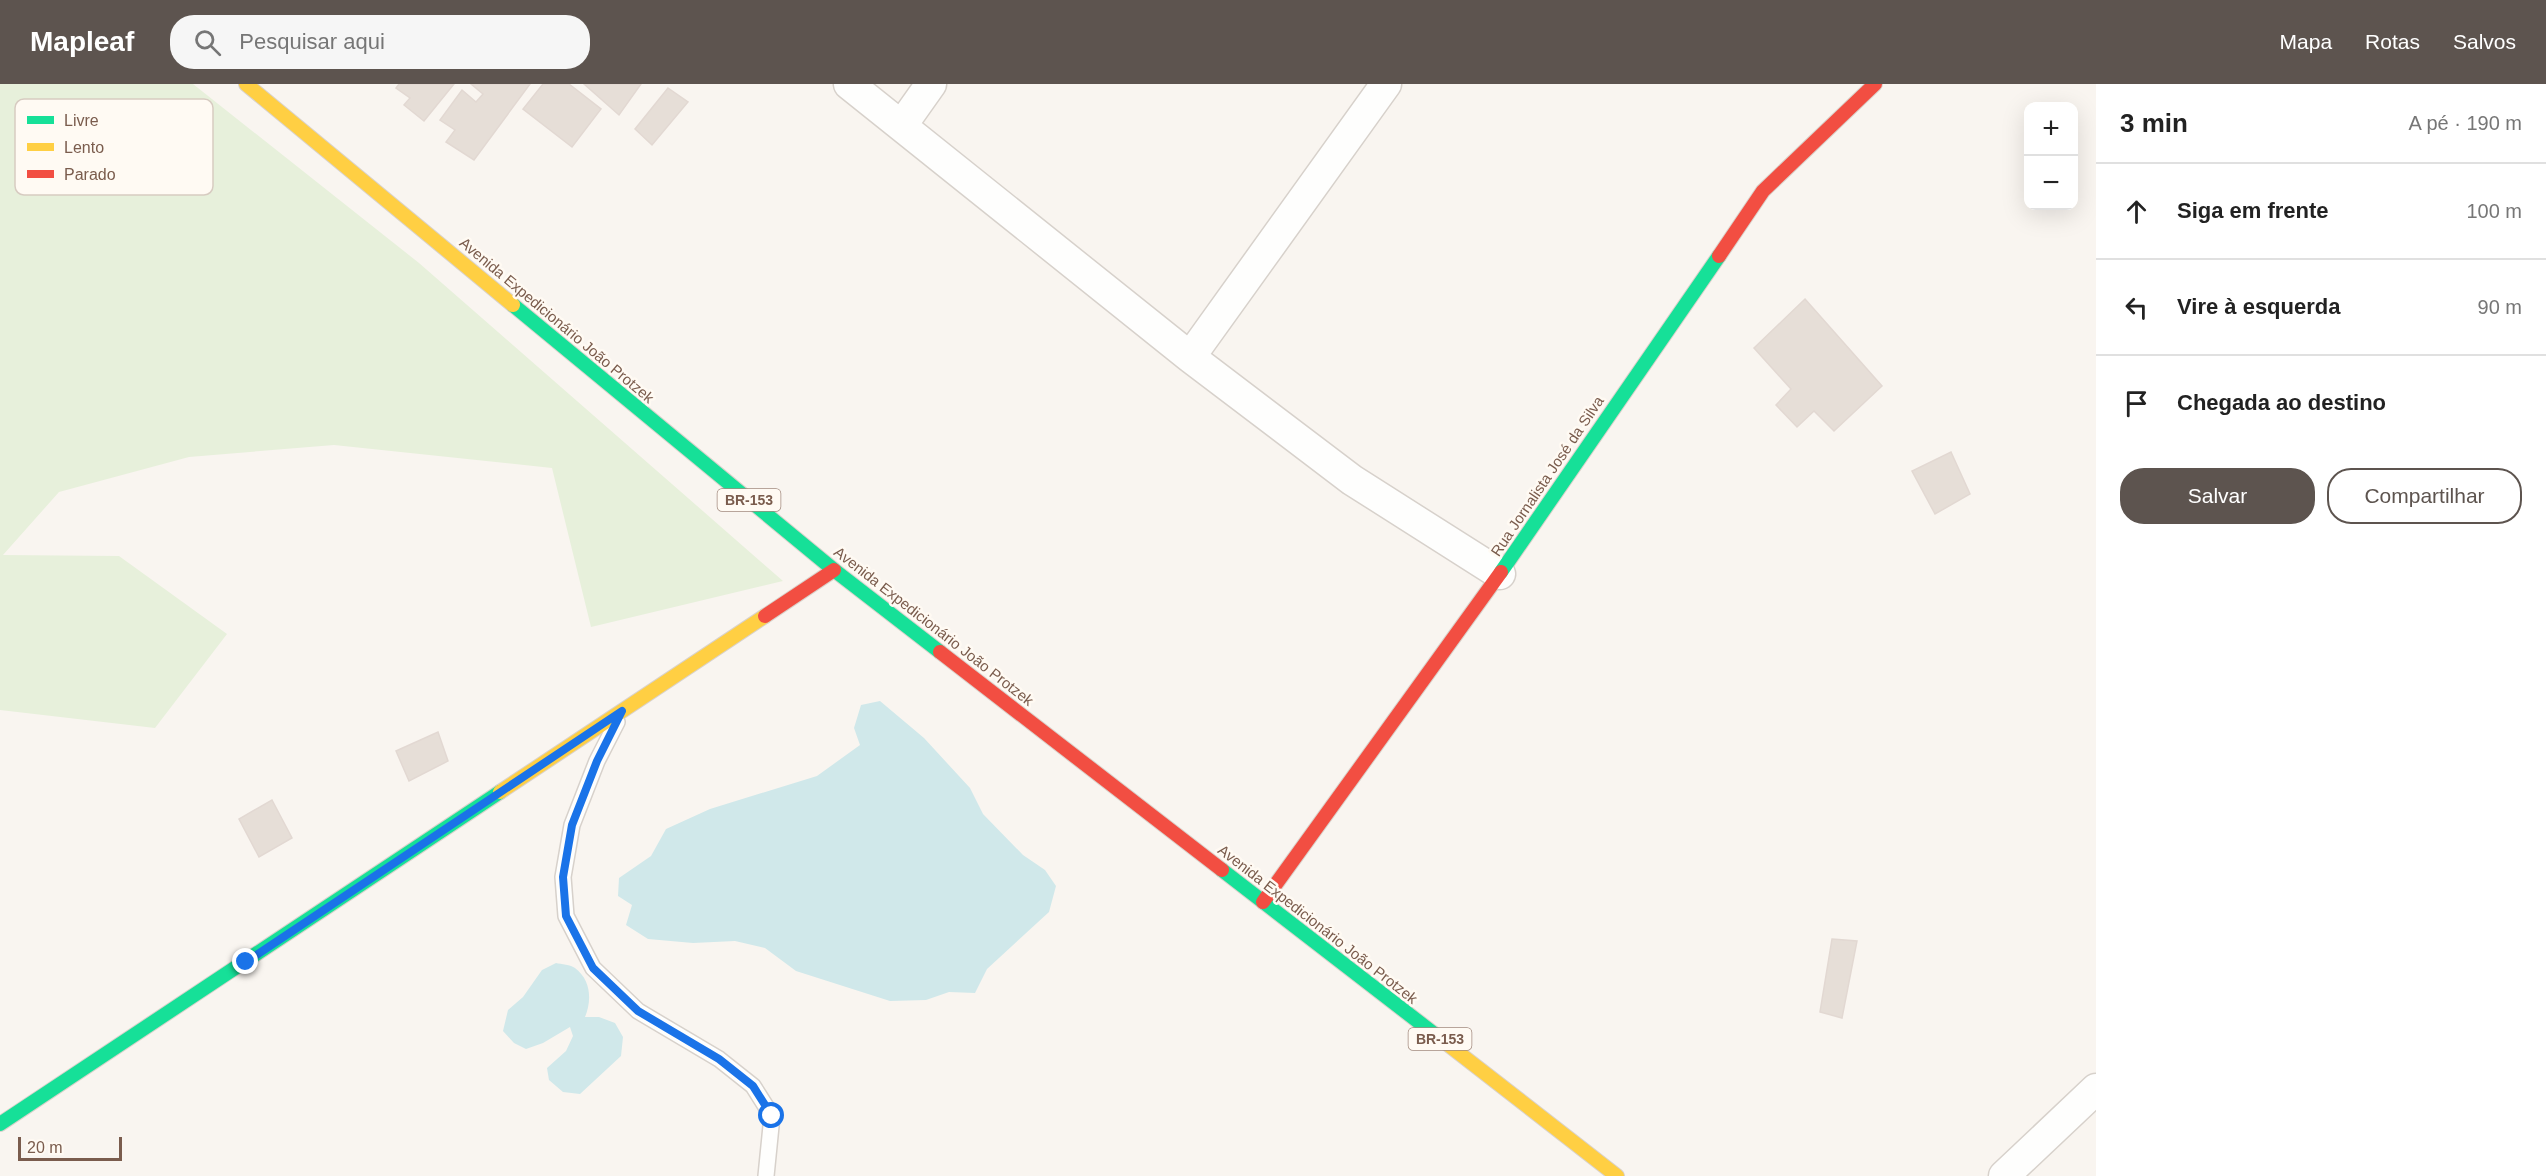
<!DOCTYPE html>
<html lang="pt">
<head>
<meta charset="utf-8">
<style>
	:root { --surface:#fff; --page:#f6f6f6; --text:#222; --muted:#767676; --line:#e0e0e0; --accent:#5d544f }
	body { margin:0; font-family:Arial,sans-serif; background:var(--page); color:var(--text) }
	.controls { position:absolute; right:18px; top:18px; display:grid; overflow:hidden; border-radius:12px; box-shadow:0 6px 24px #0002 }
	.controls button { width:54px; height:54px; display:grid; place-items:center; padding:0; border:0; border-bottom:2px solid var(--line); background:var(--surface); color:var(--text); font:30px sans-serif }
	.scale { position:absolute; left:18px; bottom:15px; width:104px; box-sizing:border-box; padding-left:6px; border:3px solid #7a5c4d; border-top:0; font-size:16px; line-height:21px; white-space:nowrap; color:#7a5c4d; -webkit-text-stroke:4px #fffaf3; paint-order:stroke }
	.stop { position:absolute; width:18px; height:18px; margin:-14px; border:4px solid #1a73e8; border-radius:50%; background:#fff }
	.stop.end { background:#1a73e8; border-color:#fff; box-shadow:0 2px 6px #0008 }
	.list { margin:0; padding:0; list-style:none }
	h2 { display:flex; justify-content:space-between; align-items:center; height:78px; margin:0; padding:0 24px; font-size:26px }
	h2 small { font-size:20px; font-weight:400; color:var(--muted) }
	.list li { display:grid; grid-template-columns:39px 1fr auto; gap:18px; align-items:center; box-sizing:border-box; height:96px; padding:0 24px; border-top:2px solid var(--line) }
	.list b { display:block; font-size:22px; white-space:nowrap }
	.list em { font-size:20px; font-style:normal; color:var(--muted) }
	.actions { display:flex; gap:12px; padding:18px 24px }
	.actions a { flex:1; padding:14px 0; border:2px solid var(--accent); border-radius:24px; text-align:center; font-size:21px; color:var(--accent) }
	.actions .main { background:var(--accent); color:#fff }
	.icon { flex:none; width:33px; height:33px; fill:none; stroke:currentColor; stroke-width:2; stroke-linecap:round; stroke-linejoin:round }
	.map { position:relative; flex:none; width:2096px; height:1092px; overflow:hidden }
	header { display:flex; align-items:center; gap:36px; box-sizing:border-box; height:84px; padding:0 30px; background:var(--accent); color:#fff }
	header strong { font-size:28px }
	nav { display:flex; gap:33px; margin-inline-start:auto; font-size:21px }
	.search { width:420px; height:54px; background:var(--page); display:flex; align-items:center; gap:15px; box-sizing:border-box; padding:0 21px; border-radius:24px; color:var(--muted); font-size:22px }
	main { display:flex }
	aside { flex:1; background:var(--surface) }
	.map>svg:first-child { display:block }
	.green { fill:#e7f0db }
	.water { fill:#d0e8ea }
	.building { fill:#e6ded7; stroke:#e2d8d2; stroke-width:1.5 }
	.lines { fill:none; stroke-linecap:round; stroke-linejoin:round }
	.lane-casing { stroke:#d7d1cb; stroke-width:18 }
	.street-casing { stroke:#d7d1cb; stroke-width:33 }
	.fast-casing { stroke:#d9d2cb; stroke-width:16 }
	.slow-casing { stroke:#d9d2cb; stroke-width:16 }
	.jam-casing { stroke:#d9d2cb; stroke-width:16 }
	.lane { stroke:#fefefd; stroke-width:15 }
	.street { stroke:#fefefd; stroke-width:30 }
	.fast { stroke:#16e098; stroke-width:14 }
	.slow { stroke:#ffcf43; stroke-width:14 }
	.jam { stroke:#f24e42; stroke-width:14 }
	.route { stroke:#1a73e8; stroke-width:8 }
	.labels { text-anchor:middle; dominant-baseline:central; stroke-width:5; stroke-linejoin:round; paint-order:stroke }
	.shield { fill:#fffaf3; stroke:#a28b7f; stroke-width:1.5 }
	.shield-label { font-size:14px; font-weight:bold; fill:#7a5c4d }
	.street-label { font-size:15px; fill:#7a5c4d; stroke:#fffaf3 }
	.key { fill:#fffaf3; stroke:#d7cbc1; stroke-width:1.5 }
	.key-label { font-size:16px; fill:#7a5c4d }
</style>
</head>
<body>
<header>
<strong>Mapleaf</strong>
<div class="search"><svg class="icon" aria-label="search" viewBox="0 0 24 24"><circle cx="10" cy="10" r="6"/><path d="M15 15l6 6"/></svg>Pesquisar aqui</div>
<nav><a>Mapa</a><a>Rotas</a><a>Salvos</a></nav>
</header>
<main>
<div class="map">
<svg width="2096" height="1092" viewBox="0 0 2096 1092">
	<rect width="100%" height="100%" fill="#f9f5f0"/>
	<path class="green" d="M 0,0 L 193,0 L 419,179 L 783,497 L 591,543 L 552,384 L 334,361 L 189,373 L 59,408 L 3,471 L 119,472 L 227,550 L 155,644 L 0,626 Z"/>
	<path class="water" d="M 880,617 L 924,654 L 970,704 L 983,730 L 1023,771 L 1045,786 L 1056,802 L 1049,828 L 987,885 L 975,909 L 949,908 L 926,916 L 890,917 L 796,887 L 765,864 L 735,857 L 693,859 L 648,855 L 626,841 L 632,821 L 618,812 L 619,794 L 651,772 L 666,745 L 710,725 L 817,692 L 860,661 L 854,644 L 861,621 Z
		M 556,879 C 561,880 571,881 575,884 C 591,896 592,916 585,933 L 599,933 L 615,939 L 623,953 L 621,972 L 580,1010 L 563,1008 L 549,996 L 547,984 L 566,967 L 573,952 L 570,943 L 543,959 L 526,965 L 514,959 L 503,947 L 508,926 L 523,913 L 542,886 Z"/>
	<path class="building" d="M 399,0 L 454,0 L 424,37 L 404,21 L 410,14 L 396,4 Z
		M 471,0 L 530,0 L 474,76 L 446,58 L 455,46 L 440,36 L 462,6 L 476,18 L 483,10 Z
		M 543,0 L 569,0 L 601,25 L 572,63 L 523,25 Z
		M 584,0 L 641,0 L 619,31 Z
		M 668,4 L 688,18 L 652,61 L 635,45 Z
		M 1805,215 L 1882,302 L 1834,347 L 1814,327 L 1797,343 L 1776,321 L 1791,305 L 1754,264 Z
		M 1951,368 L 1970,410 L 1935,430 L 1912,387 Z
		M 438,648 L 448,677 L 409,697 L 396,667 Z
		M 272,716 L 292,754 L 259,773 L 239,735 Z
		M 1832,855 L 1857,857 L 1842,934 L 1820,928 Z"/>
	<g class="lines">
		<defs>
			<path id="lane" d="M 617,638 L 597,677 L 572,741 L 563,793 L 566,832 L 593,884 L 638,927 L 719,975 L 753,1002 L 772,1032 L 766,1092"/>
			<path id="street" d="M 849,0 L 1190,273 L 1352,396 L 1500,490
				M 902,41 L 931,0
				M 1190,273 L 1386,0
				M 2004,1092 L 2096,1005"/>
			<path id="fast" d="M 513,221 L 834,486 L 940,568
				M 1501,488 L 1719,172
				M 1222,786 L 1446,959
				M 0,1040 L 500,708"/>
			<path id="slow" d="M 246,0 L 513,221
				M 500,708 L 765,532
				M 1446,959 L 1617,1092"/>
			<path id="jam" d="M 1719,172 L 1763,107 L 1875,0
				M 765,532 L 834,486
				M 940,568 L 1222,786
				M 1263,818 L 1501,488"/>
		</defs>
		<use href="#lane" class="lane-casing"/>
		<use href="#street" class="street-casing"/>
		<use href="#fast" class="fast-casing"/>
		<use href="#slow" class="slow-casing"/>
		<use href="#jam" class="jam-casing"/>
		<use href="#lane" class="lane"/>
		<use href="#street" class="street"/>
		<use href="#fast" class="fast"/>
		<use href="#slow" class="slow"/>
		<use href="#jam" class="jam"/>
	</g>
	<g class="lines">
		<path class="route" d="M 246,878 L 622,627 L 597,677 L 572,741 L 563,793 L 566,832 L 593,884 L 638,927 L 719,975 L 753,1002 L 772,1032"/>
	</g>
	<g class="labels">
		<g class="shield">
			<rect x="717.5" y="405" width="63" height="22" rx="4.5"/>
			<rect x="1408.5" y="944" width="63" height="22" rx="4.5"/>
		</g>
		<g class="shield-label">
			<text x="749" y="416">BR-153</text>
			<text x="1440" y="955">BR-153</text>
		</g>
		<g class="street-label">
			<text transform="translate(557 236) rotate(40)">Avenida Expedicionário João Protzek</text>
			<text transform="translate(1547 392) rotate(-56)">Rua Jornalista José da Silva</text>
			<text transform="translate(934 542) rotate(38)">Avenida Expedicionário João Protzek</text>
			<text transform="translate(1318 840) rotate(38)">Avenida Expedicionário João Protzek</text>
		</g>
	</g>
	<rect x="15" y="15" width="198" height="96" rx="9" class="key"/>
	<rect x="27" y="32" width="27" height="8" fill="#16e098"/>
	<rect x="27" y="59" width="27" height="8" fill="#ffcf43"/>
	<rect x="27" y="86" width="27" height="8" fill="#f24e42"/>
	<g class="key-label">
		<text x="64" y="42">Livre</text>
		<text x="64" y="69">Lento</text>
		<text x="64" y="96">Parado</text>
	</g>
</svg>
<div class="controls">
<button>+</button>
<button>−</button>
</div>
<div class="scale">20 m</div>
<div class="stop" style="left:772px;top:1032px"></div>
<div class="stop end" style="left:246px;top:878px"></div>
</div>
<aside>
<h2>3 min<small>A pé · 190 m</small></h2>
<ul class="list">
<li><svg class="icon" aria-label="ahead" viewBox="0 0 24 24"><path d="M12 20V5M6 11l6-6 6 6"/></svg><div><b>Siga em frente</b></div><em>100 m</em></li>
<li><svg class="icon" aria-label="left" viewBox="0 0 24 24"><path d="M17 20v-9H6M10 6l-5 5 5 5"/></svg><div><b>Vire à esquerda</b></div><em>90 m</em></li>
<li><svg class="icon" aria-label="arrive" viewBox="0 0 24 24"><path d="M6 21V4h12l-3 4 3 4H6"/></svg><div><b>Chegada ao destino</b></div></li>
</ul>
<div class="actions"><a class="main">Salvar</a><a>Compartilhar</a></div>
</aside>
</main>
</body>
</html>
